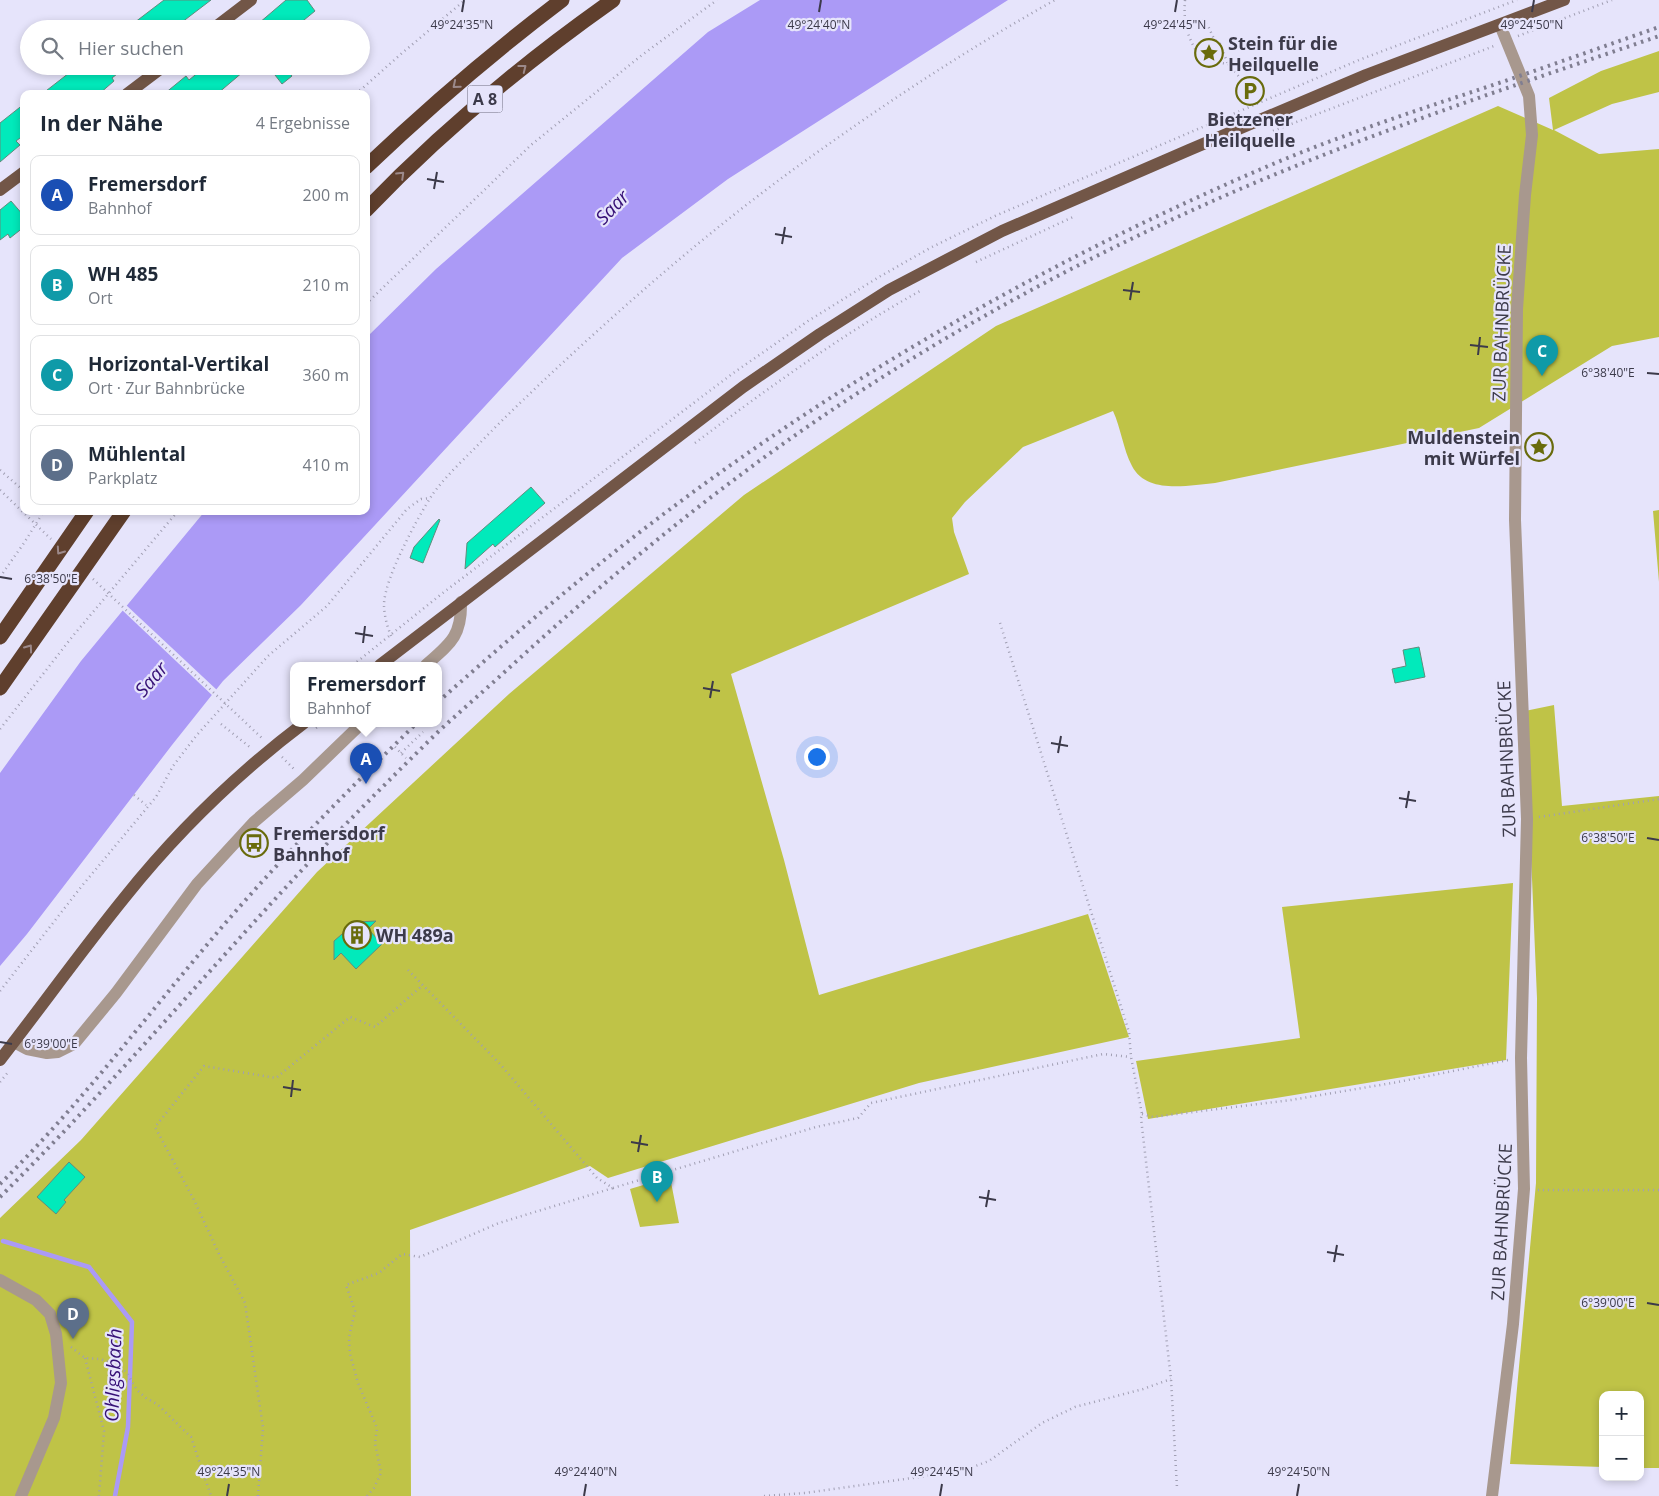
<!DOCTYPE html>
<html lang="de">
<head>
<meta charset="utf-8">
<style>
	:root { --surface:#fff; --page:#f6f6f7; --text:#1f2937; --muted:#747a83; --line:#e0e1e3; --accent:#d93025 }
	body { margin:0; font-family:"Open Sans",sans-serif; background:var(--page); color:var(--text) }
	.controls { position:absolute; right:15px; bottom:15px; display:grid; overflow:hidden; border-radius:10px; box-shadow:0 2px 8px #0003 }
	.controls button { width:45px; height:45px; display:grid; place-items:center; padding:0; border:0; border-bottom:1px solid var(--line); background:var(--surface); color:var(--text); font:25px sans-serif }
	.you { position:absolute; left:816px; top:756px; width:18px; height:18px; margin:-12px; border:4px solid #fff; border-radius:50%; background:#1a73e8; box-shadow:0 0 0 8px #1a73e833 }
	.badge { display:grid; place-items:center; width:32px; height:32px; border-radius:50%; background:var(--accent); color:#fff; font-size:16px; font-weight:700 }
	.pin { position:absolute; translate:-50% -41px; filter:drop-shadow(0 1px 2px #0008) }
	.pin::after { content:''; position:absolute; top:26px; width:18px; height:15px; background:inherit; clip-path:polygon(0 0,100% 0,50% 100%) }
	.popup { position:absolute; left:290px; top:662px; width:152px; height:65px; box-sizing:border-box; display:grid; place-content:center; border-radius:10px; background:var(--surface); filter:drop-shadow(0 1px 4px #0005); font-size:16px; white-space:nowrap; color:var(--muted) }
	.popup b { font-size:19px; color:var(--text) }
	.popup::after { content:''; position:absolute; left:50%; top:100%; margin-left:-10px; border:10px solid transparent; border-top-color:var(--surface) }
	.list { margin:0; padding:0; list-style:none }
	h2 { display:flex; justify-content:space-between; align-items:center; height:65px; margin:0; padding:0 20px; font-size:21px }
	h2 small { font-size:16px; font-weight:400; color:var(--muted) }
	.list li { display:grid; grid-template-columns:32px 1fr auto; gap:15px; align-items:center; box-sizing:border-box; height:80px; margin:0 10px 10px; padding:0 10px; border:1px solid var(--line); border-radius:10px }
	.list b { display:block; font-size:19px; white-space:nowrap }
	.list p { margin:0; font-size:16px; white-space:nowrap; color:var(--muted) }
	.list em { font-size:16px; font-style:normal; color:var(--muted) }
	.icon { flex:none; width:28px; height:28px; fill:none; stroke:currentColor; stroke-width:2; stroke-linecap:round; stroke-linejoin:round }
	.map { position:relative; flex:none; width:1659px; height:1496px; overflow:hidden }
	.search { position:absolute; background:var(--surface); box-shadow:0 2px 8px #0003; left:20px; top:20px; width:350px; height:55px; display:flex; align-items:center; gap:12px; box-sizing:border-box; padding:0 18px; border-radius:28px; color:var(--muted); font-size:19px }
	.panel { position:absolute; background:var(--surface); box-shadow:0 2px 8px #0003; left:20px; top:90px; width:350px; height:425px; border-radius:10px }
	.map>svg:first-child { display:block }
	.green { fill:#bfc347 }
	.water { fill:#ab9af6 }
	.pier { fill:#e6e4fb }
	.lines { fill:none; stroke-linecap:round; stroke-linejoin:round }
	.stream { stroke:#ab9af6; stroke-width:4.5 }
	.building { fill:#01eabb; stroke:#618c7d }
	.path { stroke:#a19fb3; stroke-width:2.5; stroke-dasharray:1 4; stroke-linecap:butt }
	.minor { stroke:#a8988e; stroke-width:12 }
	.major { stroke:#725647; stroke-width:12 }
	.highway { stroke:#5f3f2d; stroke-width:15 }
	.rail { stroke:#807e91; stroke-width:4; stroke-dasharray:2.5 5; stroke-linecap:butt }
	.oneway { stroke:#9c898a }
	.ticks { fill:none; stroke:#3c3a4a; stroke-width:2 }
	.labels { text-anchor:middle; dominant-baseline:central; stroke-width:4.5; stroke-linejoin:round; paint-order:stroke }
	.shield { fill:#e6e4fb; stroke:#6f6d7f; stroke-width:1 }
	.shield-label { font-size:16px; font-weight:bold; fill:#3c3a4a }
	.poi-label { font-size:18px; font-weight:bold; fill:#3c3a4a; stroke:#e6e4fb; text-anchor:start }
	.street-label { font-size:18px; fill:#3c3a4a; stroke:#e6e4fb }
	.water-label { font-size:19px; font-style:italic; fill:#361076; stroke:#e6e4fb }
	.ticks-label { font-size:12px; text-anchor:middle; fill:#3c3a4a; stroke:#e6e4fb; stroke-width:4.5; stroke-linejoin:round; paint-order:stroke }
</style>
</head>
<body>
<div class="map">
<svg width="1659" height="1496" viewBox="0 0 1659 1496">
	<rect width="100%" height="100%" fill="#e6e4fb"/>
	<path class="green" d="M 1659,51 L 1659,92 L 1612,104 L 1554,130 L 1599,154 L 1659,149 L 1659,337 L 1612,346 L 1479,428 L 1215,483 C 1189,485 1147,495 1132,466 C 1123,449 1121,428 1113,411 L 1023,447 L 965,502 L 952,518 L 954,532 L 969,574 L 731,674 L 784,860 L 819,995 L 1088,914 L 1129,1037 L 919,1083 L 608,1178 L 590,1166 L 410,1230 L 411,1496 L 0,1496 L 0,1218 L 81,1140 L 317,872 L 509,694 L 744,495 L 996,326 L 1498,106 L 1553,130 L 1549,98 L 1601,71 Z
		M 1659,510 L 1659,582 L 1653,511 Z
		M 1554,705 L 1562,806 L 1659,796 L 1659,1468 L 1640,1468 L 1640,1395 L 1603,1395 L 1603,1467 L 1510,1464 L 1536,1183 L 1537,998 L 1525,711 Z
		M 1513,883 L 1506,1060 L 1148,1119 L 1136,1061 L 1300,1038 L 1282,907 Z
		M 670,1177 L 679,1223 L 640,1227 L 630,1189 Z"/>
	<path class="water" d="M 760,0 L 1008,0 L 728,179 L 622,258 L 301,605 L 223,681 L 172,745 L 27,934 L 0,966 L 0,773 L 81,661 L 205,511 L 366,511 L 366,338 L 436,269 L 708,32 Z"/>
	<path class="pier" d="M 125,604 L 218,691 L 214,697 L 121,609 Z"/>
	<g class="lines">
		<path class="stream" d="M 3,1241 L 89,1267 L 132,1322 L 128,1427 L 115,1496"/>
	</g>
	<path class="building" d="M 164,0 L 211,0 L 173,29 L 126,29 Z
		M 286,0 L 307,0 L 315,11 L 293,29 L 252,29 Z
		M 78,66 L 127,66 L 112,78 L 114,81 L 99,94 L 42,94 Z
		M 206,66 L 250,66 L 217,94 L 164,94 L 186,76 L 189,80 Z
		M 284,67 L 292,76 L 282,84 L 275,75 Z
		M 24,104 L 24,135 L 16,141 L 20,145 L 0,162 L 0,123 Z
		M 11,201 L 24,216 L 24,227 L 10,238 L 8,234 L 0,240 L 0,210 Z
		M 531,487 L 545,503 L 495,547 L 493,544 L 465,569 L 467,543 Z
		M 439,519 L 440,520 L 423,563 L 410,558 L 414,547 Z
		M 1419,647 L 1425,677 L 1395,683 L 1392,669 L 1406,666 L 1403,650 Z
		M 376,921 L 368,929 L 382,944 L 356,969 L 341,953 L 334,960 L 334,941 L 356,922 Z
		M 69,1162 L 85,1177 L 64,1200 L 66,1202 L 56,1214 L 37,1197 Z"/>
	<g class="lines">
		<path class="path" d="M 1185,0 C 1183,25 1188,39 1202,60 L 1228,64 L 1248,87 L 1255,105
			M 1203,19 L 1209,28 L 1214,39 L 1220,44 L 1228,64
			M 1518,36 L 1612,0
			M 356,94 L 401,54 L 465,0
			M 1273,131 L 1494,46
			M 976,262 L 1073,217
			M 366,304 L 531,145 L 642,55 L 717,0
			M 695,443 C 767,389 841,335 920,291
			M 0,470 L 24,491
			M 0,490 L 51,539
			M 0,577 L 24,543 L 44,511
			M 93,579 L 264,740
			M 1000,623 L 1129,1032 L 1131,1057 L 1142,1114 L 1141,1118 L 1171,1379 L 1177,1488
			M 391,636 C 387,626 384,615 384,604 C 385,577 417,519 432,495 C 445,477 462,461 477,446 C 498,424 520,403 542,382 C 622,307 705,234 794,169 C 878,108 964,51 1055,0
			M 353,665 L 444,592 L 732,374 L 808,321 L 879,277 L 930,248 L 995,216 L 1359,60 L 1517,0
			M 221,724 L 251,748
			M 316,728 L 323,723
			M 0,729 L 72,637 L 178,511
			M 395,747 L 406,758
			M 401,753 L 423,732
			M 282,757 L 294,769
			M 134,795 L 146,805
			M 1539,817 L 1659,799
			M 408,970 L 500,1064 L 597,1178 L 613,1188 L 816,1127 L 858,1118 L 871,1103 L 1103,1054 L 1131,1057
			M 0,991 L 81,887 L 156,797 L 173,766 L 196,736 L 268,656 L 327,606 L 407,509 L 421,499 L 431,498
			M 0,1082 L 9,1071
			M 1142,1114 L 1153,1117 L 1291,1100 L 1398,1082 L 1508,1060
			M 1538,1190 L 1659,1190
			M 71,1347 L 85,1358 L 100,1359 L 117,1365 L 127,1373 L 137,1390 L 146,1398 L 157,1404 L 191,1437 L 211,1496
			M 85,1358 L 104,1431 L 99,1496
			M 258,1496 L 263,1428 L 245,1303 L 219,1254 L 194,1200 L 155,1127 L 204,1066 L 276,1078 L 350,1017 L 375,1027 L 423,985
			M 367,1496 L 374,1488 L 381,1473 L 375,1443 L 377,1428 L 358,1383 L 350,1354 L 349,1337 L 355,1311 L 346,1285 L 379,1273 L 402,1254 L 420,1257 L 499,1223 L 613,1188
			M 764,1496 L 805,1493 L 962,1471 L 989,1461 L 1042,1423 L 1075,1407 L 1143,1389 L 1171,1379"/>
		<path class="minor" d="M 426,665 C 450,644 462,636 461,602
			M 14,1042 L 27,1049 L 47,1053 L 58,1052 L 74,1044 L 116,993 L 197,884 L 254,822 L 303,780 L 362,723
			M 0,1280 L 36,1300 L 50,1314 L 56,1334 L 61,1383 L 54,1418 L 21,1496
			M 1492,1496 L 1513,1324 L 1524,1189 L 1521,1058 L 1527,819 L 1515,520 L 1517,309 L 1525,195 L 1532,135 L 1529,96 L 1500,25"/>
		<path class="major" d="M 213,29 L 251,0
			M 127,94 L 164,66
			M 0,190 L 24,172
			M 380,665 L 743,387 L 820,334 L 889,290 L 1002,231 L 1189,150 L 1366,75 L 1564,0
			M 0,1060 C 42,1006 82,950 125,897 C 177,832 238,773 304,723"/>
		<path class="highway" d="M 366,167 C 428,108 493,52 562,0
			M 366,210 C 441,132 525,62 613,0
			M 0,637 L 87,511
			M 0,688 L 124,511"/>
		<path class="rail" d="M 438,702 C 511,637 584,574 661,516 C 845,377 1048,261 1259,170 C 1337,136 1418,110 1499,83 C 1552,65 1605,46 1659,27
			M 0,1184 C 78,1107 145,1018 216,934 C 279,860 347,791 417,723
			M 0,1197 C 101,1097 192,989 288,885 C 337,832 388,781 440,730 C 463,709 486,689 509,668 C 580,603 654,540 731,482 C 871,376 1025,287 1184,214 C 1338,143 1499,91 1659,36"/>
	</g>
	<defs><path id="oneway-chevron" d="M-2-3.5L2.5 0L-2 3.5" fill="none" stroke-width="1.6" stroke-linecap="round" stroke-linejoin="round" transform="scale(1.25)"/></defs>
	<g class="oneway">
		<use href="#oneway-chevron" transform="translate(523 68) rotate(-38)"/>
		<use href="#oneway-chevron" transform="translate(456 85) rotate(140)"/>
		<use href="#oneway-chevron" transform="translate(401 175) rotate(-44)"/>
		<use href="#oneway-chevron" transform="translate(60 551) rotate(125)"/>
		<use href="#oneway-chevron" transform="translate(29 648) rotate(-54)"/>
	</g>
	<path class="ticks" d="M 462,12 L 464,0M 819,12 L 821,0M 1175,12 L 1177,0M 1532,12 L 1534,0M 427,179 L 444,182M 434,189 L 437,172M 775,234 L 792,237M 782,244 L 785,227M 1123,290 L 1140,292M 1130,300 L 1133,282M 1470,345 L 1488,347M 1478,355 L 1480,337M 1647,373 L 1659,374M 0,577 L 12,579M 355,633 L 373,636M 363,643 L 365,626M 703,688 L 720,691M 710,698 L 713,681M 1051,743 L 1068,746M 1058,753 L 1061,736M 1399,798 L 1416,801M 1406,808 L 1409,791M 1647,838 L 1659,840M 0,1042 L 12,1044M 283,1087 L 301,1090M 291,1097 L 293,1080M 631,1142 L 648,1145M 638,1152 L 641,1135M 979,1197 L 996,1200M 986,1207 L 989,1190M 1327,1252 L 1344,1255M 1334,1262 L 1337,1245M 1647,1303 L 1659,1305M 227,1496 L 229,1484M 584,1496 L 586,1484M 940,1496 L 942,1484M 1297,1496 L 1299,1484"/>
	<defs>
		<symbol id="sight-ring" viewBox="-11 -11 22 22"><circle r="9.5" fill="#e6e4fb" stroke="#696b0c" stroke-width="1.5"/><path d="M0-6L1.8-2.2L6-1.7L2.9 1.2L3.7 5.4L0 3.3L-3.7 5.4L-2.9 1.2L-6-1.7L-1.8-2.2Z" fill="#696b0c"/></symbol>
		<symbol id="parking-ring" viewBox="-11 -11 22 22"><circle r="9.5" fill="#e6e4fb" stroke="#696b0c" stroke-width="1.5"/><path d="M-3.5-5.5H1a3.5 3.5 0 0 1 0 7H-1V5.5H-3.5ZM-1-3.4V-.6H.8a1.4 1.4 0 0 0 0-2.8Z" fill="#696b0c"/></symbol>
		<symbol id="bus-ring" viewBox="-11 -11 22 22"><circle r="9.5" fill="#e6e4fb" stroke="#696b0c" stroke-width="1.5"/><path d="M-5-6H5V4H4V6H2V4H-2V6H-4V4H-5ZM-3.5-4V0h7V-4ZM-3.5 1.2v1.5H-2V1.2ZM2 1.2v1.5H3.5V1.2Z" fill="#696b0c"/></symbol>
		<symbol id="building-ring" viewBox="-11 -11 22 22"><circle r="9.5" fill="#e6e4fb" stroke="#696b0c" stroke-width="1.5"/><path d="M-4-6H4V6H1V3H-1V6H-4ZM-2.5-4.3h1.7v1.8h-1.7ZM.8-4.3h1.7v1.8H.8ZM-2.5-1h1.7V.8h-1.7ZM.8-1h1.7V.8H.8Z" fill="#696b0c"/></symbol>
	</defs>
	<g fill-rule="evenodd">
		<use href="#sight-ring" x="1193" y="37" width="32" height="32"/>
		<use href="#parking-ring" x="1234" y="75" width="32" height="32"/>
		<use href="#sight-ring" x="1523" y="431" width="32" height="32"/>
		<use href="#bus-ring" x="238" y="827" width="32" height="32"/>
		<use href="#building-ring" x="341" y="919" width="32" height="32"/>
	</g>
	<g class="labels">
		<rect class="shield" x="467.5" y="85.5" width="35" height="27" rx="4"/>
		<g class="shield-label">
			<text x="485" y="99">A 8</text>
		</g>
		<g class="poi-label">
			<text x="1228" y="43">Stein für die<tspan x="1228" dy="21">Heilquelle</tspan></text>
			<text x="1250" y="119" text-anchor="middle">Bietzener<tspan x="1250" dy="21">Heilquelle</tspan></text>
			<text x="1520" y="437" text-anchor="end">Muldenstein<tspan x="1520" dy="21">mit Würfel</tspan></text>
			<text x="273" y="833">Fremersdorf<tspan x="273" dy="21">Bahnhof</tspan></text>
			<text x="376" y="935">WH 489a</text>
		</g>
		<g class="street-label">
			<text transform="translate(1501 323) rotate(-88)">ZUR BAHNBRÜCKE</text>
			<text transform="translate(1506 759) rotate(-92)">ZUR BAHNBRÜCKE</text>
			<text transform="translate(1501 1222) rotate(-87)">ZUR BAHNBRÜCKE</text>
		</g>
		<g class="water-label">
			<text transform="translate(612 207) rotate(-46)">Saar</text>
			<text transform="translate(151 679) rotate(-49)">Saar</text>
			<text transform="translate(113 1375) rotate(-88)">Ohligsbach</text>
		</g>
	</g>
	<g class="ticks-label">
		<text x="462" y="29">49°24'35"N</text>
		<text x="819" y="29">49°24'40"N</text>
		<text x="1175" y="29">49°24'45"N</text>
		<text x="1532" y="29">49°24'50"N</text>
		<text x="1608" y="377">6°38'40"E</text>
		<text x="51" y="583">6°38'50"E</text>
		<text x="1608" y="842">6°38'50"E</text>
		<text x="51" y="1048">6°39'00"E</text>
		<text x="1608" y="1307">6°39'00"E</text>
		<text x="229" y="1476">49°24'35"N</text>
		<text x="586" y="1476">49°24'40"N</text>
		<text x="942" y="1476">49°24'45"N</text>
		<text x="1299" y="1476">49°24'50"N</text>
	</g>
</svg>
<div class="controls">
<button>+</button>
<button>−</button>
</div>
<div class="you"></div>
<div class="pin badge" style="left:366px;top:784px;background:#1a4fb4">A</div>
<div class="popup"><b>Fremersdorf</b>Bahnhof</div>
<div class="pin badge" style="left:657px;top:1202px;background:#0f9aa8">B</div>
<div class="pin badge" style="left:1542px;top:376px;background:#0f9aa8">C</div>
<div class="pin badge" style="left:73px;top:1339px;background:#5c6f8a">D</div>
<div class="search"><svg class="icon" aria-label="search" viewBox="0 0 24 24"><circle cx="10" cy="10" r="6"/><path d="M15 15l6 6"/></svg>Hier suchen</div>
<section class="panel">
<h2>In der Nähe<small>4 Ergebnisse</small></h2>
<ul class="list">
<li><span class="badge" style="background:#1a4fb4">A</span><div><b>Fremersdorf</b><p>Bahnhof</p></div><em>200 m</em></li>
<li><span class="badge" style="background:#0f9aa8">B</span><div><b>WH 485</b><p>Ort</p></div><em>210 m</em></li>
<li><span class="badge" style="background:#0f9aa8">C</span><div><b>Horizontal-Vertikal</b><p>Ort · Zur Bahnbrücke</p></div><em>360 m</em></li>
<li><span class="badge" style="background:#5c6f8a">D</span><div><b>Mühlental</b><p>Parkplatz</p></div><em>410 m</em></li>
</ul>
</section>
</div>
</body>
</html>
